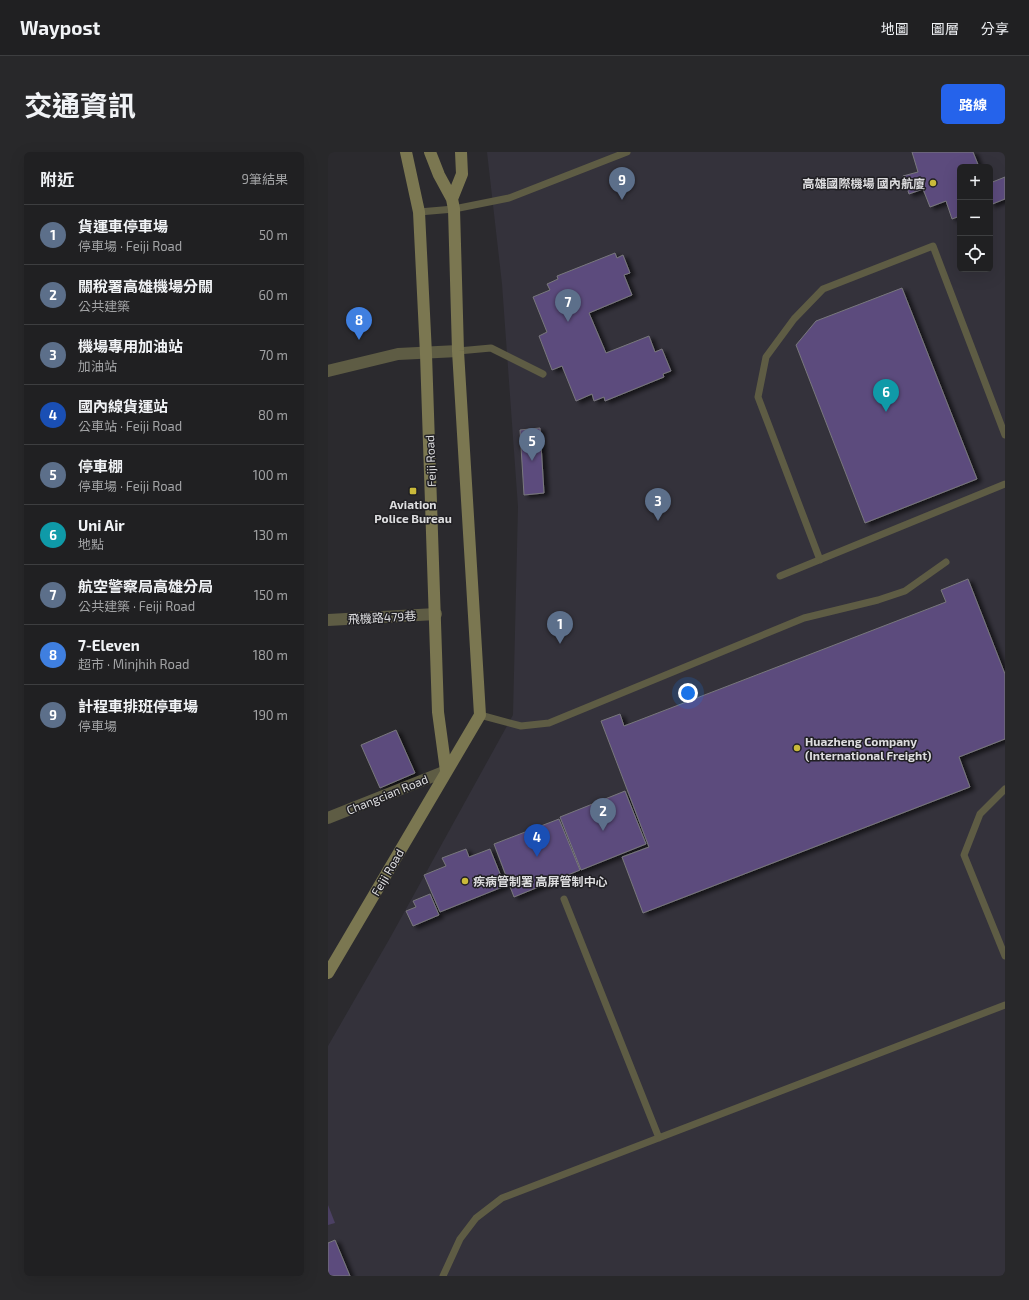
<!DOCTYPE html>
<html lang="zh-TW">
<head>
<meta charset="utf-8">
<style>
	:root { --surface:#202022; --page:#28282a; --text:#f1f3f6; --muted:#a2a3a5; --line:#3d3e40; --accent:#2563eb }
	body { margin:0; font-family:"Exo 2","Noto Sans TC",sans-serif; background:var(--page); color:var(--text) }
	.controls { position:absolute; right:12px; top:12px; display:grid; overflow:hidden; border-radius:6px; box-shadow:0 4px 16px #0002 }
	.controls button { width:36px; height:36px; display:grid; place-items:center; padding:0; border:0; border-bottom:1px solid var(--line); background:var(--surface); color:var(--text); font:20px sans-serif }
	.you { position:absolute; left:360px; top:541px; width:14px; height:14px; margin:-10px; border:3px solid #fff; border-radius:50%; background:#1a73e8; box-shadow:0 0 0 6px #1a73e833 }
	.badge { display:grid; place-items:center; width:26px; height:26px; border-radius:50%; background:var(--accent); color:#fff; font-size:13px; font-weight:700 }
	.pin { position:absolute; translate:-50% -33px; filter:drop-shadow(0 1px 2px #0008) }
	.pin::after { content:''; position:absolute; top:21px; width:14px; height:12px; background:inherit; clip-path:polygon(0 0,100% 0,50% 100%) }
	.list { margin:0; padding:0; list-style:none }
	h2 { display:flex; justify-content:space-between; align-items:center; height:52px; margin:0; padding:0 16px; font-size:17px }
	h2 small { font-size:13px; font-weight:400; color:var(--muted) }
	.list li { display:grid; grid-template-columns:26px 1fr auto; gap:12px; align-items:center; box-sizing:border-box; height:60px; padding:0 16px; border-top:1px solid var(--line) }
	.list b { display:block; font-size:15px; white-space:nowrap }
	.list p { margin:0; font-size:13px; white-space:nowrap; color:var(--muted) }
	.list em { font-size:13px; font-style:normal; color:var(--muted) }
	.icon { flex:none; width:22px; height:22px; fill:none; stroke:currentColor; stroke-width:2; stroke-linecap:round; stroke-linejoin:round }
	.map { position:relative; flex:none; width:677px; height:1124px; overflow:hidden; border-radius:6px }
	header { display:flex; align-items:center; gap:24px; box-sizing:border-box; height:56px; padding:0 20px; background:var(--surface); border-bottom:1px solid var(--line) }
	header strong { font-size:19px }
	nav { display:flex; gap:22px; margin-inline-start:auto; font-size:14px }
	.intro { display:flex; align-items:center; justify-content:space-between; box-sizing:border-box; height:96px; padding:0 24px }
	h1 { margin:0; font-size:28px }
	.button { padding:10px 18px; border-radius:6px; background:var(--accent); color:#fff; font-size:14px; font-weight:700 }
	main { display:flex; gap:24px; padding:0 24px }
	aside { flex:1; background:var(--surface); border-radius:6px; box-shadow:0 4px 16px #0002 }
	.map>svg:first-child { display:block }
	.built { fill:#34323b; fill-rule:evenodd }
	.green { fill:#4b4063 }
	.building { fill:#5c4c7d; stroke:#79787d; filter:url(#shadow) }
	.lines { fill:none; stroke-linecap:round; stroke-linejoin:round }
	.lane { stroke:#5e5c44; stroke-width:7 }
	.street { stroke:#5e5c44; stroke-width:12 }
	.secondary { stroke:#7b7751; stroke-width:12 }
	.poi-dot { fill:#caba3a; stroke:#212024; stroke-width:1.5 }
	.labels { text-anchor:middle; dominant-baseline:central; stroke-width:3; stroke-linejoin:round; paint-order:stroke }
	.poi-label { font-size:12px; font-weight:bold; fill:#dddddf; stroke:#212024; text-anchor:start }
	.street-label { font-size:12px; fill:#dddddf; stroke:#212024 }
</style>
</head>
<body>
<header>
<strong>Waypost</strong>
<nav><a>地圖</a><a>圖層</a><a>分享</a></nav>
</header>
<div class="intro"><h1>交通資訊</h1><a class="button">路線</a></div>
<main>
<aside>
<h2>附近<small>9筆結果</small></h2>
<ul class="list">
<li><span class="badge" style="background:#5c6f8a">1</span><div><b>貨運車停車場</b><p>停車場 · Feiji Road</p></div><em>50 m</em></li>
<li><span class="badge" style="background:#5c6f8a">2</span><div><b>關稅署高雄機場分關</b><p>公共建築</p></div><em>60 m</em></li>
<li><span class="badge" style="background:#5c6f8a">3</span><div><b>機場專用加油站</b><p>加油站</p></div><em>70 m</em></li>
<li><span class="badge" style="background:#1a4fb4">4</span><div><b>國內線貨運站</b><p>公車站 · Feiji Road</p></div><em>80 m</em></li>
<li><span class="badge" style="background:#5c6f8a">5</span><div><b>停車棚</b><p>停車場 · Feiji Road</p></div><em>100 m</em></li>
<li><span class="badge" style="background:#0f9aa8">6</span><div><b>Uni Air</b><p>地點</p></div><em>130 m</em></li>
<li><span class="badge" style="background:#5c6f8a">7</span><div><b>航空警察局高雄分局</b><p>公共建築 · Feiji Road</p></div><em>150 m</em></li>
<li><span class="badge" style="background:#3f7fe0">8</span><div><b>7-Eleven</b><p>超市 · Minjhih Road</p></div><em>180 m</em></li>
<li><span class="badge" style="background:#5c6f8a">9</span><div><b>計程車排班停車場</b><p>停車場</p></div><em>190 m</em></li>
</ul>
</aside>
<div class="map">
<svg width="677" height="1124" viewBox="0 0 677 1124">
	<defs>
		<filter id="shadow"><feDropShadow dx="4.5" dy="2.5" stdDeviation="2" flood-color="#0009"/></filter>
	</defs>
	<rect width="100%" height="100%" fill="#2b2a2e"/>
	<path class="built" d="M 159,0 L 677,0 L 677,1124 L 0,1124 L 0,894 L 62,786 L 185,563 L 190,355 L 174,132 ZM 632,15 L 662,15 L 662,117 L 632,117 Z"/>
	<path class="green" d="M 0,1053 L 7,1071 L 0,1073 Z"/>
	<path class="building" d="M 584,0 L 645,0 L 651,15 L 632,15 L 632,64 L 624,67 L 618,49 L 602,55 L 595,37 L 581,42 L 575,24 L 590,20 Z
		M 677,25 L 677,47 L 662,53 L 662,31 Z
		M 287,101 L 289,106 L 295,103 L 302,121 L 296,123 L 304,143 L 261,161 L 278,201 L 321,184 L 327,200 L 334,197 L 343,219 L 335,222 L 336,225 L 277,249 L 276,245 L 266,249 L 264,242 L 248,249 L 234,214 L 224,218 L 211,184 L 219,180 L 205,145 L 222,138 L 219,132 L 230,127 L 229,124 Z
		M 574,136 L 649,327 L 537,371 L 468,193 L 488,169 Z
		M 212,276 L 216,341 L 196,343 L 192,278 Z
		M 640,427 L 677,522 L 677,587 L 631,605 L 642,635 L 315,761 L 294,705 L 321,695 L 273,569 L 292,562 L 296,574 L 618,450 L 613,438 Z
		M 68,578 L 87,621 L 52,636 L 33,593 Z
		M 297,639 L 318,692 L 253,718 L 232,665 Z
		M 231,667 L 252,718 L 186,745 L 166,692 Z
		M 138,697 L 141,705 L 162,697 L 177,734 L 112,760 L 96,723 L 118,714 L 114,706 Z
		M 102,742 L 111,763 L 85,774 L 78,759 L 88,755 L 85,749 Z
		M 7,1088 L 22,1124 L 0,1124 L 0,1091 Z"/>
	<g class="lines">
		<path class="lane" d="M 91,60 L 126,57 L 181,46 L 299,0
			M 130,199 L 163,196 L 215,222
			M 492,408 L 430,245 L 438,205 L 466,167 L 495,137 L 605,94 L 677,283
			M 452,424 L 677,332
			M 152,563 L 193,574 L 221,571 L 476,466 L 550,448 L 577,439 L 618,410
			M 677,637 L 652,662 L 636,703 L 677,804
			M 236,747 L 331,986
			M 115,1124 L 132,1087 L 148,1066 L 174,1046 L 677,853"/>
		<path class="street" d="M 0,219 L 70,202 L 130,199
			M 0,468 L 108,462
			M 0,666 L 118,619"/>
		<path class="secondary" d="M 78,0 L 91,60 L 98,202 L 110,560 L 118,619
			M 124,47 L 134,22 L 133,0
			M 0,821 L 152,563 L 130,199 L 126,57 L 124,47 L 111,23 L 102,0"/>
	</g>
	<g class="poi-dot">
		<circle cx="605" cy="31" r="4"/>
		<rect x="81" y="335" width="8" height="8" rx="2"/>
		<circle cx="469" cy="596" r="4"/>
		<circle cx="137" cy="729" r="4"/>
	</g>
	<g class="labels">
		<g class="poi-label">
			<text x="597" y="31" text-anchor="end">高雄國際機場 國內航廈</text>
			<text x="85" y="352" text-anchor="middle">Aviation<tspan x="85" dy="14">Police Bureau</tspan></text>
			<text x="477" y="589">Huazheng Company<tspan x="477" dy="14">(International Freight)</tspan></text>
			<text x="145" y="729">疾病管制署 高屏管制中心</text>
		</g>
		<g class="street-label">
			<text transform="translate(102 309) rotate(-92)">Feiji Road</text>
			<text transform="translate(54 465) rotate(-3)">飛機路479巷</text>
			<text transform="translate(59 642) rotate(-22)">Changcian Road</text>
			<text transform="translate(59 720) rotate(-60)">Feiji Road</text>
		</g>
	</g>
</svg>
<div class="controls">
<button>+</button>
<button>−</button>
<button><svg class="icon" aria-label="locate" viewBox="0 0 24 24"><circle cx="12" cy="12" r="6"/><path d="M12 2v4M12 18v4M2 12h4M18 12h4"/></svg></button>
</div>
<div class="you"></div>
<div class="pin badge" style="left:232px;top:492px;background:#5c6f8a">1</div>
<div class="pin badge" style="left:275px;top:679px;background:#5c6f8a">2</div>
<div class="pin badge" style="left:330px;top:369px;background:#5c6f8a">3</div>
<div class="pin badge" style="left:209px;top:705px;background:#1a4fb4">4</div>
<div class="pin badge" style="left:204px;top:309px;background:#5c6f8a">5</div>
<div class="pin badge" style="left:558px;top:260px;background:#0f9aa8">6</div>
<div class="pin badge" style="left:240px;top:170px;background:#5c6f8a">7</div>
<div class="pin badge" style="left:31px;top:188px;background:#3f7fe0">8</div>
<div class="pin badge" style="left:294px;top:48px;background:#5c6f8a">9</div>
</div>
</main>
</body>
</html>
